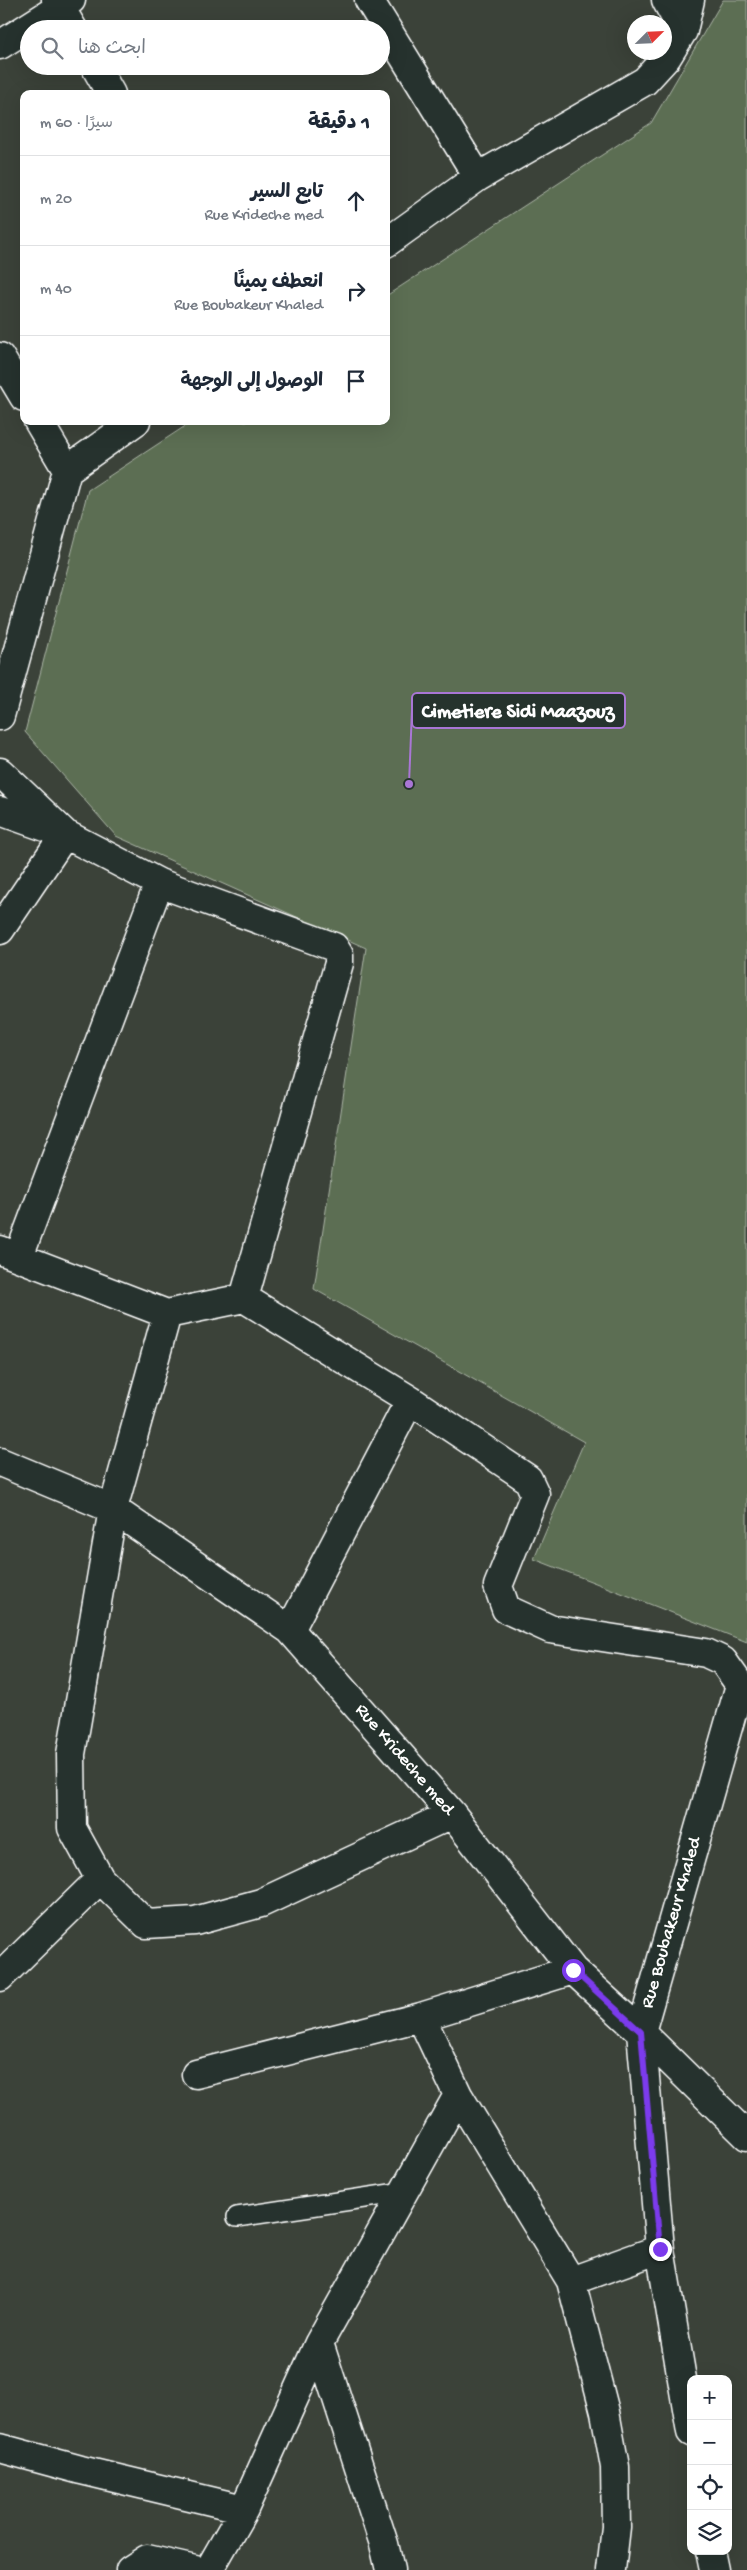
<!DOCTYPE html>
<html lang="ar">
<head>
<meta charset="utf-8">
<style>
	:root { --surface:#fff; --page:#f2f2f3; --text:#1f2937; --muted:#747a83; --line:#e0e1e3 }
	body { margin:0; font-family:"Gochi Hand","Playpen Sans Arabic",sans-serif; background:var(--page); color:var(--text); direction:rtl }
	.controls { position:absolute; right:15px; bottom:15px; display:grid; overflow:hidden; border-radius:10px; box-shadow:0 5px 20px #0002 }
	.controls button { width:45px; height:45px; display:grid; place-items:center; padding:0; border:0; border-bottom:1px solid var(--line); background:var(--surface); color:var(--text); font:25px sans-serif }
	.compass { position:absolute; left:627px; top:15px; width:45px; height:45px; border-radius:50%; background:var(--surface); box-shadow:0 5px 20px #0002; rotate:66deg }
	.stop { position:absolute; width:15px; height:15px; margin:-11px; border:4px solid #7c3aed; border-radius:50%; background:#fff }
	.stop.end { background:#7c3aed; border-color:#fff; box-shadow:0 1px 5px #0008 }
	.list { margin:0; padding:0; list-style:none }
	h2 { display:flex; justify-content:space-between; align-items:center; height:65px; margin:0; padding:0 20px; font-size:21px }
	h2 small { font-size:16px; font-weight:400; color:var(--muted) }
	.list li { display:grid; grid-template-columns:32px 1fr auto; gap:15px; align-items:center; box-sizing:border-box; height:90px; padding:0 20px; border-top:1px solid var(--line) }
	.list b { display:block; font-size:19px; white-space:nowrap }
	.list p { margin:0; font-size:16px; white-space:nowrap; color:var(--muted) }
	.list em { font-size:16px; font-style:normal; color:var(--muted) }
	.icon { flex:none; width:28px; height:28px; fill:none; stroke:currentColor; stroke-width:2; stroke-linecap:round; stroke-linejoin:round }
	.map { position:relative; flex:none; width:747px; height:2570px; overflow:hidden; direction:ltr }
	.search { position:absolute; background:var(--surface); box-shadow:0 5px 20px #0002; left:20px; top:20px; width:370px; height:55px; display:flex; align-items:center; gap:12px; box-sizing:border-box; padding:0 18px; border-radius:28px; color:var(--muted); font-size:19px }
	.panel { position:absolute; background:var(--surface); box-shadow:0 5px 20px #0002; left:20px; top:90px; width:370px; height:335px; border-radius:10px; direction:rtl }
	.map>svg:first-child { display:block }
	.green { fill:#5b6e52; stroke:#adb6a8 }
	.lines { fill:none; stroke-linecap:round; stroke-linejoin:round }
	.service-casing { stroke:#fff; stroke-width:22 }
	.minor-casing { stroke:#fff; stroke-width:31 }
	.service { stroke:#26332d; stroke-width:19 }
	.minor { stroke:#26332d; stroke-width:28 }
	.route { stroke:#7c3aed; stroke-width:6 }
	.labels { text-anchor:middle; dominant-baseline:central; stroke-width:4; stroke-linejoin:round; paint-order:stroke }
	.street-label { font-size:19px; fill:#fff; stroke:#26332d }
	.leader { fill:none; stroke:#a976d5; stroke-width:2 }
	.callout-dot { fill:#a976d5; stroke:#26332d; stroke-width:2 }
	.callout { fill:#26332d; stroke:#a976d5; stroke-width:2 }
	.callout-label { font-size:20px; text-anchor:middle; font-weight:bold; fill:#fff }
</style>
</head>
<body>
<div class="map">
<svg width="747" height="2570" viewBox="0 0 747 2570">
	<rect width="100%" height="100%" fill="#3b4239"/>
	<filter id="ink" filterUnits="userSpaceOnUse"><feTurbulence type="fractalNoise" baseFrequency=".02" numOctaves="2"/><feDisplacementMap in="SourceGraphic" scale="10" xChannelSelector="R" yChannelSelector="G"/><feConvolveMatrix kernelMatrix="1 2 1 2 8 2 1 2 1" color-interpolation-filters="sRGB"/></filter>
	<g filter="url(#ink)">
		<path class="green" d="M 723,0 L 747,0 L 747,1642 L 534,1559 L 584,1442 L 314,1289 L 366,948 L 116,836 L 25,732 L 88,490 L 193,421 L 386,421 L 386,296 L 651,123 Z"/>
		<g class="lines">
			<defs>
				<path id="service" d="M 237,2217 L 404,2192"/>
				<path id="minor" d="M 56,0 L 73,29
					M 369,0 L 478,177
					M 666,0 L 683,31
					M 0,45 L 71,0
					M 95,66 L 111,94
					M 386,243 L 478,177 L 645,81 L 667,57 L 683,31 L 690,0
					M 0,357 L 24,397
					M 38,421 L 67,470
					M 0,716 L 67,470 L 136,421
					M 0,772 L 65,834 L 0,930
					M 0,811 L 65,834 L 159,883 L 334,947 L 339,955 L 339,963 L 244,1298 L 167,1314 L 113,1509 L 71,1754 L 72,1828 L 100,1879 L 0,1977
					M 0,1250 L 167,1314
					M 19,1256 L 159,883
					M 244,1298 L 410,1400 L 528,1479 L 535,1494 L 498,1586 L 506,1609 L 550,1629 L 706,1653 L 723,1661 L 740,1685 L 641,2032 L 660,2249 L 691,2432
					M 0,1462 L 113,1509 L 290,1630 L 452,1814 L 573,1970 L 641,2032 L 747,2136
					M 290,1630 L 410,1400
					M 100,1879 L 146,1924 L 195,1921 L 261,1903 L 452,1814
					M 421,2017 L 458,2095 L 571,2281 L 605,2412 L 615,2467 L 616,2527 L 611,2570
					M 196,2074 L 421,2017 L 573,1970
					M 571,2281 L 660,2249
					M 319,2343 L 384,2544 L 390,2570
					M 0,2448 L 81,2470 L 244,2509
					M 710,2551 L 714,2570
					M 130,2570 L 147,2559 L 195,2570
					M 209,2570 L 244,2509 L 319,2343 L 458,2095"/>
			</defs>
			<use href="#service" class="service-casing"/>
			<use href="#minor" class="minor-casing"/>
			<use href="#service" class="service"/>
			<use href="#minor" class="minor"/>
		</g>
	</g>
	<g class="lines" filter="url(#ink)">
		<path class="route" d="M 573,1970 L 641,2032 L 660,2249"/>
	</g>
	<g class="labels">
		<g class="street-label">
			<text transform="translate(404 1760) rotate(49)">Rue Krideche med</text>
			<text transform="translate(672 1923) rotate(-74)">Rue Boubakeur Khaled</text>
		</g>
	</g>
	<path class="leader" d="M409 784L412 710"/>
	<circle class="callout-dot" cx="409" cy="784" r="5"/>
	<rect class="callout" x="412" y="693" width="213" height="35" rx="5"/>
	<g class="callout-label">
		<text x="518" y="717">Cimetiere Sidi Maazouz</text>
	</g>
</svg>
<div class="controls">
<button>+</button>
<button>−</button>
<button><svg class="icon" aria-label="locate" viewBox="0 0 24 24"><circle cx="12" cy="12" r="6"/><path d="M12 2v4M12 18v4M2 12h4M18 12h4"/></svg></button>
<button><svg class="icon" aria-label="layers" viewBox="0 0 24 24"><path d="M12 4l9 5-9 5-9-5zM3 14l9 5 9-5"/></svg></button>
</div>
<svg class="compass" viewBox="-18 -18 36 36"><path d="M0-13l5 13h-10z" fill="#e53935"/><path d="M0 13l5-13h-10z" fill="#747a83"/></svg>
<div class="stop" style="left:573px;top:1970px"></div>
<div class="stop end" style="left:660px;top:2249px"></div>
<div class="search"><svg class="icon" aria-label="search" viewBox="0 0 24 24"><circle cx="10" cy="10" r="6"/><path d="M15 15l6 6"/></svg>ابحث هنا</div>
<section class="panel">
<h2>1 دقيقة<small>سيرًا · 60 m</small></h2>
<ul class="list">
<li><svg class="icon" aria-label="ahead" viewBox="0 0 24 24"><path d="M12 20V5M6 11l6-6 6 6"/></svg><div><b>تابع السير</b><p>Rue Krideche med</p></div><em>20 m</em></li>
<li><svg class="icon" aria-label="right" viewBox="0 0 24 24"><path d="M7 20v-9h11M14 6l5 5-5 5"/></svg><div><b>انعطف يمينًا</b><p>Rue Boubakeur Khaled</p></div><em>40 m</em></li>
<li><svg class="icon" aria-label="arrive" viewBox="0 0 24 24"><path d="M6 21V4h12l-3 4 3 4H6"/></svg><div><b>الوصول إلى الوجهة</b></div></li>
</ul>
</section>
</div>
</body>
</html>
